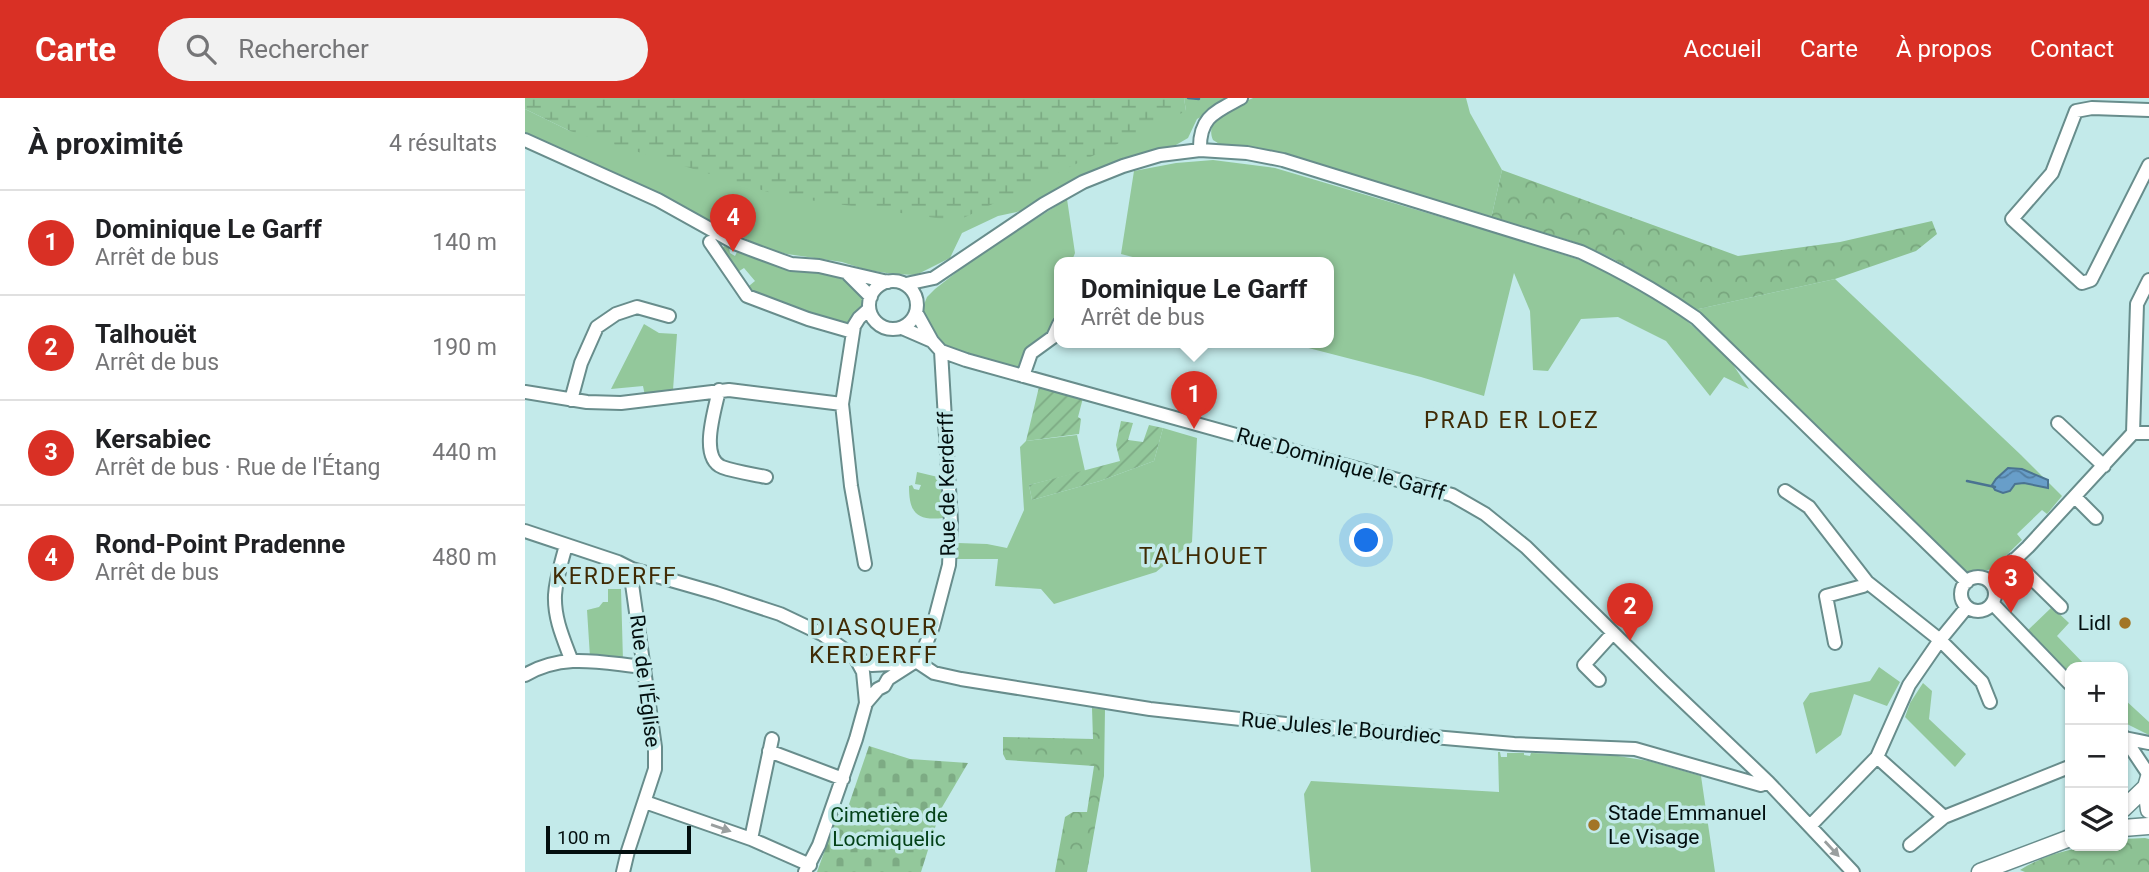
<!DOCTYPE html>
<html lang="fr">
<head>
<meta charset="utf-8">
<style>
	:root { --surface:#fff; --page:#f2f2f2; --text:#202124; --muted:#757577; --line:#e0e0e0; --accent:#d93025 }
	body { margin:0; font-family:Roboto,sans-serif; background:var(--page); color:var(--text) }
	.controls { position:absolute; right:21px; bottom:21px; display:grid; overflow:hidden; border-radius:14px; box-shadow:0 2px 5px #0004 }
	.controls button { width:63px; height:63px; display:grid; place-items:center; padding:0; border:0; border-bottom:2px solid var(--line); background:var(--surface); color:var(--text); font:35px sans-serif }
	.scale { position:absolute; left:21px; bottom:18px; width:145px; box-sizing:border-box; padding-left:7px; border:4px solid #030f0f; border-top:0; font-size:19px; line-height:24px; white-space:nowrap; color:#030f0f; -webkit-text-stroke:5px #c3eaea; paint-order:stroke }
	.you { position:absolute; left:842px; top:443px; width:24px; height:24px; margin:-18px; border:5px solid #fff; border-radius:50%; background:#1a73e8; box-shadow:0 0 0 10px #1a73e833 }
	.badge { display:grid; place-items:center; width:46px; height:46px; border-radius:50%; background:var(--accent); color:#fff; font-size:23px; font-weight:700 }
	.pin { position:absolute; translate:-50% -58px; filter:drop-shadow(0 2px 4px #0008) }
	.pin::after { content:''; position:absolute; top:37px; width:24px; height:21px; background:inherit; clip-path:polygon(0 0,100% 0,50% 100%) }
	.popup { position:absolute; left:529px; top:159px; width:280px; height:91px; box-sizing:border-box; display:grid; place-content:center; border-radius:14px; background:var(--surface); filter:drop-shadow(0 2px 5px #0005); font-size:23px; white-space:nowrap; color:var(--muted) }
	.popup b { font-size:26px; color:var(--text) }
	.popup::after { content:''; position:absolute; left:50%; top:100%; margin-left:-14px; border:14px solid transparent; border-top-color:var(--surface) }
	.list { margin:0; padding:0; list-style:none }
	h2 { display:flex; justify-content:space-between; align-items:center; height:91px; margin:0; padding:0 28px; font-size:30px }
	h2 small { font-size:23px; font-weight:400; color:var(--muted) }
	.list li { display:grid; grid-template-columns:46px 1fr auto; gap:21px; align-items:center; box-sizing:border-box; height:105px; padding:0 28px; border-top:2px solid var(--line) }
	.list b { display:block; font-size:26px; white-space:nowrap }
	.list p { margin:0; font-size:23px; white-space:nowrap; color:var(--muted) }
	.list em { font-size:23px; font-style:normal; color:var(--muted) }
	.icon { flex:none; width:38px; height:38px; fill:none; stroke:currentColor; stroke-width:2; stroke-linecap:round; stroke-linejoin:round }
	.map { position:relative; flex:none; width:1624px; height:774px; overflow:hidden }
	header { display:flex; align-items:center; gap:42px; box-sizing:border-box; height:98px; padding:0 35px; background:var(--accent); color:#fff }
	header strong { font-size:33px }
	nav { display:flex; gap:38px; margin-inline-start:auto; font-size:24px }
	.search { width:490px; height:63px; background:var(--page); display:flex; align-items:center; gap:18px; box-sizing:border-box; padding:0 24px; border-radius:38px; color:var(--muted); font-size:26px }
	main { display:flex }
	aside { flex:1; background:var(--surface) }
	.map>svg:first-child { display:block }
	.grass { fill:#93c89b }
	.forest { fill:url(#forest-crowns) }
	.wetland { fill:url(#wetland-marsh) }
	.cemetery { fill:url(#cemetery-stones) }
	.garden { fill:url(#garden-furrows) }
	.water { fill:url(#water-waves); stroke:#4a7391; stroke-width:2 }
	.lines { fill:none; stroke-linecap:round; stroke-linejoin:round }
	.stream { stroke:#4a7391; stroke-width:2.5 }
	.minor-casing { stroke:#688d8c; stroke-width:16 }
	.major-casing { stroke:#688d8c; stroke-width:19 }
	.minor { stroke:#fff; stroke-width:12 }
	.major { stroke:#fff; stroke-width:16 }
	.oneway { fill:#9a9f9f }
	.poi-dot { fill:#a27526; stroke:#c3eaea; stroke-width:2.5 }
	.labels { text-anchor:middle; dominant-baseline:central; stroke-width:7; stroke-linejoin:round; paint-order:stroke }
	.street-label { font-size:21px; fill:#030f0f; stroke:#c3eaea }
	.poi-label { font-size:21px; fill:#030f0f; stroke:#c3eaea; text-anchor:end }
	.park-label { font-size:21px; fill:#034117; stroke:#c3eaea }
	.neighbourhood-label { font-size:23px; letter-spacing:2px; fill:#402b05; stroke:#c3eaea }
	.quarter-label { font-size:24px; letter-spacing:2px; fill:#402b05; stroke:#c3eaea }
</style>
</head>
<body>
<header>
<strong>Carte</strong>
<div class="search"><svg class="icon" aria-label="search" viewBox="0 0 24 24"><circle cx="10" cy="10" r="6"/><path d="M15 15l6 6"/></svg>Rechercher</div>
<nav><a>Accueil</a><a>Carte</a><a>À propos</a><a>Contact</a></nav>
</header>
<main>
<aside>
<h2>À proximité<small>4 résultats</small></h2>
<ul class="list">
<li><span class="badge">1</span><div><b>Dominique Le Garff</b><p>Arrêt de bus</p></div><em>140 m</em></li>
<li><span class="badge">2</span><div><b>Talhouët</b><p>Arrêt de bus</p></div><em>190 m</em></li>
<li><span class="badge">3</span><div><b>Kersabiec</b><p>Arrêt de bus · Rue de l'Étang</p></div><em>440 m</em></li>
<li><span class="badge">4</span><div><b>Rond-Point Pradenne</b><p>Arrêt de bus</p></div><em>480 m</em></li>
</ul>
</aside>
<div class="map">
<svg width="1624" height="774" viewBox="0 0 1624 774">
	<defs>
		<pattern id="forest-crowns" width="20" height="18" patternUnits="userSpaceOnUse" patternTransform="scale(1.75)"><rect width="20" height="18" fill="#8dc294"/><path d="M2 6a3 3 0 1 1 6 0M12 15a3 3 0 1 1 6 0" fill="none" stroke="#78a67e"/></pattern>
		<pattern id="wetland-marsh" width="20" height="14" patternUnits="userSpaceOnUse" patternTransform="scale(1.75)"><rect width="20" height="14" fill="#93c89b"/><path d="M1 5h8M5 5V1M11 12h8M15 12V8" fill="none" stroke="#7dab84"/></pattern>
		<pattern id="cemetery-stones" width="16" height="16" patternUnits="userSpaceOnUse" patternTransform="scale(1.75)"><rect width="16" height="16" fill="#93c89b"/><path d="M2 7V4a2 2 0 0 1 4 0v3zM10 15v-3a2 2 0 0 1 4 0v3z" fill="#7dab84"/></pattern>
		<pattern id="garden-furrows" width="10" height="10" patternUnits="userSpaceOnUse" patternTransform="scale(1.75)"><rect width="10" height="10" fill="#93c89b"/><path d="M-1 1l2-2M0 10L10 0M9 11l2-2" fill="none" stroke="#7dab84"/></pattern>
		<pattern id="water-waves" width="16" height="10" patternUnits="userSpaceOnUse" patternTransform="scale(1.75)"><rect width="16" height="10" fill="#689ec9"/><path d="M0 5q4-4 8 0t8 0" fill="none" stroke="#537fa2"/></pattern>
	</defs>
	<rect width="100%" height="100%" fill="#c3eaea"/>
	<path class="grass" d="M 659,0 L 714,0 L 672,21 L 663,40 L 644,51 L 598,60 L 539,87 L 496,113 L 473,118 L 437,135 L 425,160 L 391,177 L 368,176 L 342,172 L 317,164 L 262,156 L 237,149 L 170,115 L 0,35 L 0,11 L 45,33 L 661,13 Z
		M 728,0 L 941,0 L 945,15 L 977,72 L 966,121 L 732,49 L 696,47 L 688,42 C 678,20 712,7 728,0 Z
		M 688,62 L 750,70 L 997,143 L 1058,163 L 1127,198 L 1161,222 L 1205,262 L 1224,291 L 1199,279 L 1185,298 L 1141,243 L 1093,219 L 1056,221 L 1023,273 L 1008,272 L 1005,213 L 989,175 L 959,298 L 896,279 L 764,245 L 804,245 L 804,165 L 631,165 L 596,156 L 609,73 L 651,65 Z
		M 542,101 L 550,155 L 546,165 L 534,165 C 534,180 536,196 534,210 C 531,233 509,254 495,272 L 428,252 L 417,247 L 408,237 L 398,217 L 398,209 L 402,199 L 410,191 L 451,159 Z
		M 199,148 L 204,150 L 205,155 L 210,158 L 212,154 L 254,169 L 303,176 L 329,186 L 338,199 L 339,206 L 336,213 L 320,230 L 219,192 L 230,183 L 219,170 L 208,177 L 194,156 Z
		M 1310,181 L 1496,357 L 1537,398 L 1522,416 L 1517,412 L 1492,436 L 1497,442 L 1467,471 L 1443,476 L 1169,212 Z
		M 119,226 L 134,235 L 152,236 L 148,292 L 120,298 L 118,288 L 86,291 Z
		M 638,330 L 672,340 L 667,444 L 631,474 L 529,506 L 516,491 L 470,488 L 473,461 L 432,461 L 433,445 L 462,446 L 482,450 L 499,412 L 495,349 L 501,343 L 552,337 L 560,373 L 504,387 L 507,402 L 575,383 L 629,363 Z
		M 392,374 L 417,380 L 419,418 L 418,420 C 391,423 384,414 384,388 L 387,387 L 389,391 L 394,392 L 396,387 L 390,386 Z
		M 83,491 L 96,491 L 98,563 L 65,559 L 62,512 L 74,509 L 78,504 L 83,504 Z
		M 1527,509 L 1544,525 L 1532,538 L 1562,569 L 1545,569 L 1545,575 L 1502,533 Z
		M 1354,569 L 1375,584 L 1362,608 L 1329,596 L 1316,637 L 1291,656 L 1278,605 L 1285,595 L 1345,583 Z
		M 1398,585 L 1407,593 L 1404,621 L 1441,656 L 1430,669 L 1380,619 L 1385,605 Z
		M 1598,600 L 1624,624 L 1624,637 L 1598,624 Z
		M 973,654 L 975,654 L 976,659 L 982,659 L 982,655 L 999,655 L 999,657 L 1005,658 L 1006,655 L 1093,658 L 1124,663 L 1176,678 L 1190,774 L 786,774 L 779,696 L 786,683 L 974,694 Z"/>
	<path class="forest" d="M 977,72 L 1213,158 L 1315,144 L 1407,123 L 1412,136 L 1391,153 L 1310,181 L 1169,212 C 1135,188 1099,164 1060,148 C 1030,136 997,130 966,121 Z
		M 567,610 L 580,611 L 579,678 L 562,774 L 530,774 L 540,719 L 548,714 L 562,714 L 569,668 L 481,662 L 478,656 L 478,639 L 568,641 Z
		M 1620,740 L 1624,741 L 1624,774 L 1500,774 L 1495,772 C 1530,751 1558,748 1598,748 L 1598,741 Z"/>
	<path class="wetland" d="M 0,0 L 659,0 L 661,13 L 432,123 L 256,98 L 45,33 L 0,11 Z"/>
	<path class="cemetery" d="M 344,648 L 385,661 L 443,665 L 416,711 L 396,774 L 292,774 L 314,713 L 321,715 Z"/>
	<path class="garden" d="M 514,289 L 558,300 L 553,319 L 556,321 L 554,336 L 501,343 Z
		M 596,323 L 608,325 L 603,342 L 618,344 L 624,327 L 638,330 L 629,363 L 575,383 L 507,402 L 504,387 L 595,363 L 591,347 Z"/>
	<path class="water" d="M 1483,370 L 1497,371 L 1523,382 L 1523,390 L 1499,385 L 1490,386 L 1485,393 L 1478,395 L 1470,392 L 1467,387 L 1471,381 Z"/>
	<g class="lines">
		<path class="stream" d="M 663,0 L 674,1
			M 1442,383 L 1470,389"/>
		<defs>
			<path id="minor" d="M 1624,12 L 1567,10 L 1551,13 L 1527,75 L 1487,121 L 1557,185 L 1566,182 L 1624,67
				M 0,42 L 133,102 L 212,146 L 233,154 L 266,166 L 294,168 L 363,184
				M 675,52 C 674,19 690,14 716,0
				M 185,144 L 222,198 L 283,221 L 328,234
				M 322,175 L 346,199
				M344 207a24 24 0 1 1 48 0a24 24 0 1 1-48 0Z
				M 381,186 L 409,180 L 519,106 L 558,84 L 598,68 L 635,57 L 675,52 L 722,55 L 758,62 L 1056,154 C 1096,173 1134,194 1171,220 L 1442,484
				M 377,230 L 407,243
				M 416,253 L 441,262 L 927,397 L 960,416 L 1001,449 L 1137,583 L 1243,684 L 1328,774
				M 498,278 L 506,255 L 528,239 L 534,226
				M 194,292 C 190,312 174,359 197,369 C 211,374 227,376 241,379
				M 0,294 L 62,304 L 96,305 L 204,292 L 317,306
				M 46,302 L 56,265 L 72,229 L 91,216 L 112,209 L 144,218
				M 1533,325 L 1579,368
				M 1608,335 L 1624,335
				M 1260,393 L 1284,409 L 1342,484 L 1415,542 L 1457,584 L 1465,604
				M 1550,399 L 1571,420
				M 0,433 L 93,464 L 107,471 L 191,495 L 255,516 L 297,536 L 330,559 L 347,567 L 385,565
				M 41,447 C 37,463 31,480 30,497 C 29,520 38,540 46,561
				M 1488,462 L 1536,509
				M 340,466 L 326,388 L 317,306 L 329,228 L 334,220 L 344,211
				M1436 496a17 17 0 1 1 34 0a17 17 0 1 1-34 0Z
				M 1466,484 L 1503,449 L 1608,335 L 1612,206 L 1624,182
				M 1468,506 L 1545,586
				M 1310,545 L 1301,498 L 1338,488 L 1342,484
				M 391,563 L 409,575 L 436,581 L 625,611 L 770,627 L 989,646 L 1110,651 L 1236,687 L 1243,684
				M 0,577 C 40,554 76,565 120,569
				M 1074,582 L 1059,567 L 1088,535
				M 341,605 L 353,591 L 359,588 L 363,581 L 391,563 L 397,556 L 408,528 L 424,467 L 426,424 L 416,253 L 407,243 L 391,214
				M 1598,638 L 1624,677
				M 1599,640 L 1624,645
				M 244,653 L 318,681
				M 1352,659 L 1419,719 L 1544,669
				M 120,704 L 226,741 L 285,767
				M 1285,728 L 1352,659 L 1384,587 L 1415,542 L 1442,509
				M 226,741 L 247,641
				M 1385,747 L 1419,719
				M 98,774 L 103,753 L 130,671 L 130,649 L 107,486 L 107,471
				M 280,774 L 294,747 L 331,641 L 341,605 L 338,574 L 330,559"/>
			<path id="major" d="M 1624,679 L 1621,689 L 1624,712
				M 1598,711 L 1621,689
				M 1598,730 L 1624,728
				M 1455,774 L 1545,740"/>
		</defs>
		<use href="#minor" class="minor-casing"/>
		<use href="#major" class="major-casing"/>
		<use href="#minor" class="minor"/>
		<use href="#major" class="major"/>
	</g>
	<defs><path id="oneway-solid" d="M-6-.8H1V-3.2L6.5 0L1 3.2V.8H-6Z" transform="scale(1.75)"/></defs>
	<g class="oneway">
		<use href="#oneway-solid" transform="translate(196 730) rotate(19)"/>
		<use href="#oneway-solid" transform="translate(1307 751) rotate(47)"/>
	</g>
	<g class="poi-dot">
		<circle cx="1600" cy="525" r="7"/>
		<circle cx="1069" cy="727" r="7"/>
	</g>
	<g class="labels">
		<g class="street-label">
			<text transform="translate(816 366) rotate(16)">Rue Dominique le Garff</text>
			<text transform="translate(422 386) rotate(-91)">Rue de Kerderff</text>
			<text transform="translate(120 583) rotate(83)">Rue de l'Église</text>
			<text transform="translate(816 630) rotate(5)">Rue Jules le Bourdiec</text>
		</g>
		<g class="poi-label">
			<text x="1586" y="525">Lidl</text>
			<text x="1083" y="715" text-anchor="start">Stade Emmanuel<tspan x="1083" dy="24">Le Visage</tspan></text>
		</g>
		<g class="park-label">
			<text x="364" y="717">Cimetière de<tspan x="364" dy="24">Locmiquelic</tspan></text>
		</g>
		<g class="neighbourhood-label">
			<text x="987" y="322">PRAD ER LOEZ</text>
			<text x="679" y="458">TALHOUET</text>
			<text x="90" y="478">KERDERFF</text>
		</g>
		<g class="quarter-label">
			<text x="349" y="529">DIASQUER<tspan x="349" dy="28">KERDERFF</tspan></text>
		</g>
	</g>
</svg>
<div class="controls">
<button>+</button>
<button>−</button>
<button><svg class="icon" aria-label="layers" viewBox="0 0 24 24"><path d="M12 4l9 5-9 5-9-5zM3 14l9 5 9-5"/></svg></button>
</div>
<div class="scale">100 m</div>
<div class="you"></div>
<div class="pin badge" style="left:669px;top:331px">1</div>
<div class="popup"><b>Dominique Le Garff</b>Arrêt de bus</div>
<div class="pin badge" style="left:1105px;top:543px">2</div>
<div class="pin badge" style="left:1486px;top:515px">3</div>
<div class="pin badge" style="left:208px;top:154px">4</div>
</div>
</main>
</body>
</html>
